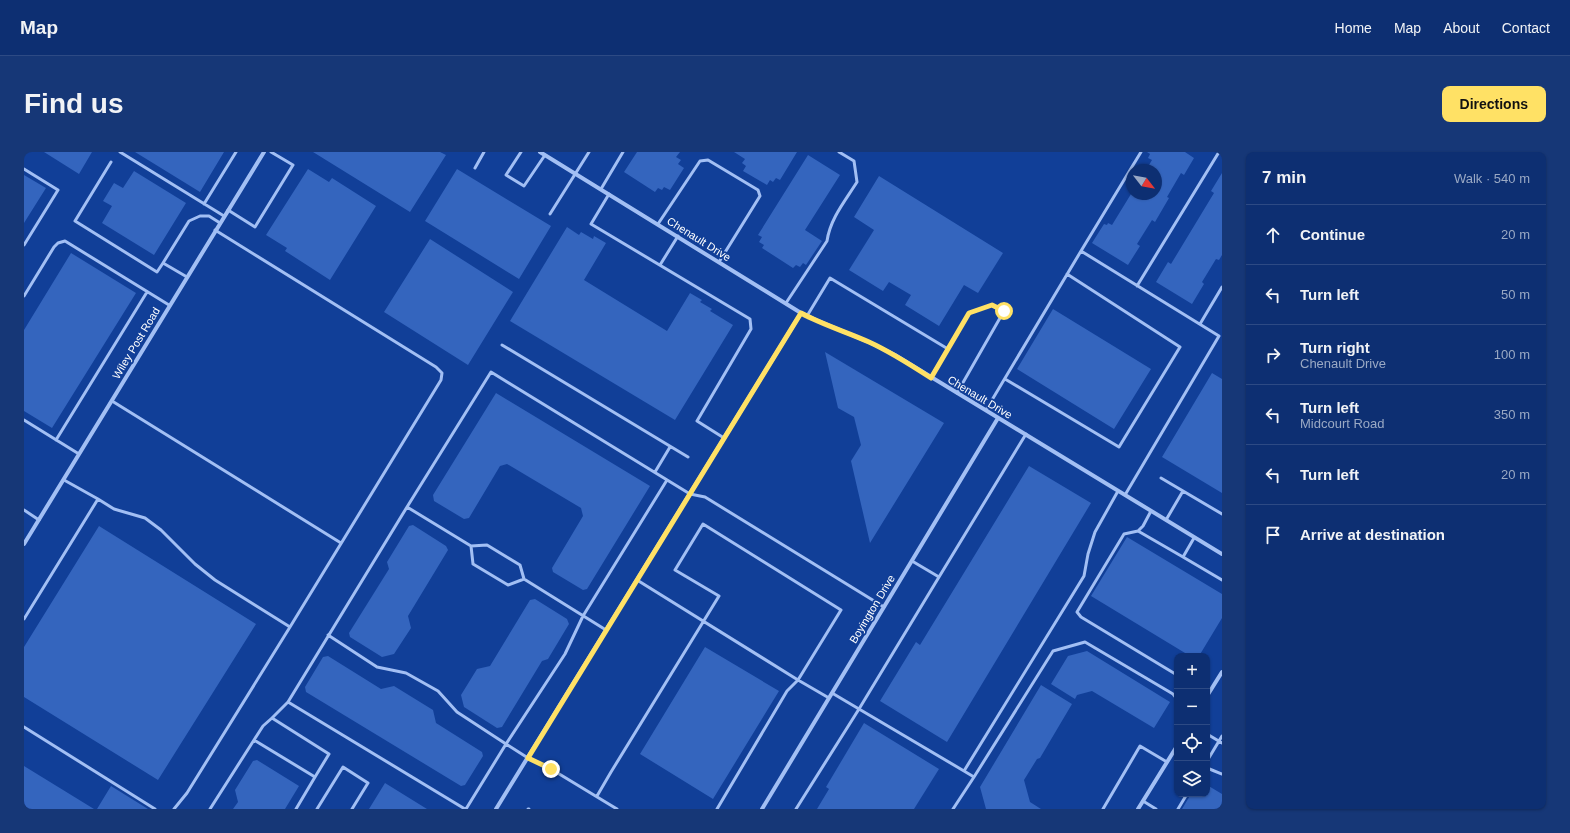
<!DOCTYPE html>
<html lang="en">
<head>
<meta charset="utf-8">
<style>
	:root { --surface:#0d2f72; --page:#163777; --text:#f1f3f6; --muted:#9aa9c4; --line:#2d4a84; --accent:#ffe165 }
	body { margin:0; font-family:Arial,sans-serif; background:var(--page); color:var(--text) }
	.controls { position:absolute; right:12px; bottom:12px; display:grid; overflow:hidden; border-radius:8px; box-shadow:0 1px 3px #0004 }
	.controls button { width:36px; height:36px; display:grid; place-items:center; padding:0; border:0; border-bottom:1px solid var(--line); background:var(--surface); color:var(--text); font:20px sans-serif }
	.compass { position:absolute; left:1102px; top:12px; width:36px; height:36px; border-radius:50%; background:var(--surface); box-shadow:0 1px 3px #0004; rotate:121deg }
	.stop { position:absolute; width:12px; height:12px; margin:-9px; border:3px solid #ffe165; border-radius:50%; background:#fff }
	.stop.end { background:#ffe165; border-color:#fff; box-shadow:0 1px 4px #0008 }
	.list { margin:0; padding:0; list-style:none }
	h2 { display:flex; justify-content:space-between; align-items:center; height:52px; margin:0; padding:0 16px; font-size:17px }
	h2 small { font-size:13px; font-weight:400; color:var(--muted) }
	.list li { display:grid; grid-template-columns:26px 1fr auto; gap:12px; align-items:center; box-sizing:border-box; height:60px; padding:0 16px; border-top:1px solid var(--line) }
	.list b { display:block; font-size:15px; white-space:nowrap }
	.list p { margin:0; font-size:13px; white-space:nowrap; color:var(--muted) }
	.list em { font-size:13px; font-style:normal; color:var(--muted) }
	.icon { flex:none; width:22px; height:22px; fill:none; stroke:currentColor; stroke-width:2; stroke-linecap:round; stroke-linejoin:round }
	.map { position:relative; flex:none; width:1198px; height:657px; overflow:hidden; border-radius:8px }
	header { display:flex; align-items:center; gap:24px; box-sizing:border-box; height:56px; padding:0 20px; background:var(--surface); border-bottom:1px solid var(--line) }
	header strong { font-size:19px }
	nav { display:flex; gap:22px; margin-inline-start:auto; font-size:14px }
	.intro { display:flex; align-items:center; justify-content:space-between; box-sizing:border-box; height:96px; padding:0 24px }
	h1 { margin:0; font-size:28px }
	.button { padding:10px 18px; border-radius:8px; background:var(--accent); color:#111; font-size:14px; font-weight:700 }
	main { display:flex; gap:24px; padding:0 24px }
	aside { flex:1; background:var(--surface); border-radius:8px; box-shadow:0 1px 3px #0004 }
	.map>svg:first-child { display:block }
	.building { fill:#3465be }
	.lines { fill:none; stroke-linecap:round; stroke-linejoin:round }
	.service { stroke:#a2bff4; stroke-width:3 }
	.minor { stroke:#a2bff4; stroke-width:4 }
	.route { stroke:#ffe165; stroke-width:5 }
	.labels { text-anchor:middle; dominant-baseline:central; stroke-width:3.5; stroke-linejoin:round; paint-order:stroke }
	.street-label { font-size:11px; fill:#fff; stroke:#113f98 }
</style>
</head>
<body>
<header>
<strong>Map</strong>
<nav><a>Home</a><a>Map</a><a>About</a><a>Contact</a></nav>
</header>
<div class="intro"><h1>Find us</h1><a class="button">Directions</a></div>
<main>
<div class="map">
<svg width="1198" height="657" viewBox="0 0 1198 657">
	<rect width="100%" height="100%" fill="#113f98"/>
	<path class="building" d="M 20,0 L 68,0 L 55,22 Z
		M 111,0 L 200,0 L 176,40 Z
		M 289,0 L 416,0 L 422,3 L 386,60 Z
		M 613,0 L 656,0 L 652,5 L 657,8 L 654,12 L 660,16 L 646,38 L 640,35 L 638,38 L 634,36 L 631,40 L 600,20 Z
		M 710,0 L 773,0 L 756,28 L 752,26 L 749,30 L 746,28 L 743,33 L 719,19 L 722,14 L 718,11 L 721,7 Z
		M 1123,0 L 1161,0 L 1170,6 L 1160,23 L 1157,21 L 1143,45 L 1145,46 L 1131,70 L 1128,68 L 1113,92 L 1116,94 L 1104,113 L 1068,91 L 1080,72 L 1083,73 L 1084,71 L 1088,73 L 1107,42 L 1132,42 L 1132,18 L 1122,18 L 1128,8 L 1124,6 L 1126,2 Z
		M 784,3 L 816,23 L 781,78 L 798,89 L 782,113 L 779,111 L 776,115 L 772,113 L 769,116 L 738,96 L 740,93 L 735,90 L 738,85 L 734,83 Z
		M 284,17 L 305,30 L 308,26 L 352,54 L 306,128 L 261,99 L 263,96 L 242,83 Z
		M 433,17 L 527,74 L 495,127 L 401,69 Z
		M 110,19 L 162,51 L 130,103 L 78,71 L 88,54 L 79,49 L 90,31 L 99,36 Z
		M 1198,21 L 1198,103 L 1195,108 L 1192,107 L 1178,130 L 1180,132 L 1168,152 L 1132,130 L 1144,110 L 1147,112 L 1190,41 L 1187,39 Z
		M 0,23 L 22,36 L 0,71 Z
		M 855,24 L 979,101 L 954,141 L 940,133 L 915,174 L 881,153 L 887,143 L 865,130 L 859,139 L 825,118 L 850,78 L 830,65 Z
		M 543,75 L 555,83 L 557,80 L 569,87 L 570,84 L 582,91 L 560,128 L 643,179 L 666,141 L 678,148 L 676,150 L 688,157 L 686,159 L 709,173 L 651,268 L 486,169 Z
		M 406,87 L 489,140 L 444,213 L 360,160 Z
		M 47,101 L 112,141 L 28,276 L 0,259 L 0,178 Z
		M 1029,157 L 1127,217 L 1090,277 L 993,217 Z
		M 801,200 L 920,271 L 846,391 L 827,309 L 837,293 L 830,265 L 814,256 Z
		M 1188,221 L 1198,227 L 1198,341 L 1138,305 Z
		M 472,241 L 626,334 L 563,437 L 559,438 L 529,420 L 528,416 L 559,364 L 557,356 L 483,312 L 476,314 L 445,366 L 440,367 L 410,349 L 409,343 Z
		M 1005,314 L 1067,351 L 923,590 L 856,549 L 892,490 L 896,493 Z
		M 389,373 L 422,394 L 424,398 L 384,464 L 387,476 L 370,502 L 358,505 L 326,485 L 325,481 L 365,417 L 363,410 L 385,374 Z
		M 75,374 L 232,472 L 134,628 L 0,545 L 0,495 Z
		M 1103,385 L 1198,442 L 1198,466 L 1175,504 L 1166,504 L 1067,444 Z
		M 511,447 L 543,467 L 545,472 L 524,507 L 518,509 L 478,575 L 473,576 L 440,555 L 437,543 L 453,517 L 466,514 L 506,448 Z
		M 681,495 L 755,539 L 689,647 L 616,602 Z
		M 1063,499 L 1146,550 L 1130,576 L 1068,539 L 1053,543 L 1051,547 L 1027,532 L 1044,504 Z
		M 304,504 L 357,537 L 370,534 L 409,558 L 412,571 L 458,600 L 459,604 L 441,633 L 437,634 L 282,540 L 281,535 L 299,505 Z
		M 1017,533 L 1048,552 L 1016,606 L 1013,607 L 1000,628 L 1006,650 L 1017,657 L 962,657 L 956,635 Z
		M 840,571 L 915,617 L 890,657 L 793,657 L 805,637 L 802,635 Z
		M 233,608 L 275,634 L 261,657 L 209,657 L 214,650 L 211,638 L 229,609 Z
		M 0,614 L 70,657 L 0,657 Z
		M 361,631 L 403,657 L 345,657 Z
		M 1183,633 L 1198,642 L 1198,657 L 1158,657 L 1167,642 L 1183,642 Z
		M 87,634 L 124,657 L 73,657 Z"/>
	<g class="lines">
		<path class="service" d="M 96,0 L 200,64
			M 497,0 L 482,23 L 500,34 L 521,3
			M 87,10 L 51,69 L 133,120 L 139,111 L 163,125
			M 451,16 L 460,0
			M 0,17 L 34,38 L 0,93
			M 577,37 L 599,0
			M 585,42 L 567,72 L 726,167 L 727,177 L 673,269 L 700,286
			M 180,52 L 212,0
			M 204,58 L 231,75 L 269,13 L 247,0
			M 526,62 L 565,0
			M 634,72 L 676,9 L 684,8 L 734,38 L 736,44 L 695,110
			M 1057,99 L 1117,0
			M 139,111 L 165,69 L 176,64 L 185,64 L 196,71
			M 636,113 L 654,84
			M 1113,134 L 1195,0
			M 0,144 L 30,95 L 34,91 L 41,89 L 145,153
			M 762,151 L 803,89 C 806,67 821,49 833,30 L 830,9 L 815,0
			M 783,164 L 806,126 L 924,197
			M 1176,172 L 1198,135
			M 478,193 L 664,305
			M 907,225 L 945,161 L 968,153 L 980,159 L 933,241
			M 981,227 L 1095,295 L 1156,195 L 1043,122
			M 88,249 L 317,391
			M 962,258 L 1057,99 L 1195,184 L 1101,343
			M 0,268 L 55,302
			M 32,288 L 123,140
			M 631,320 L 646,295
			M 1137,326 L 1198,362
			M 74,347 L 90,357 L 121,366 L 137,378 L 171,412 L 191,428 L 266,475
			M 0,358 L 15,368
			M 1127,359 L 1119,374 L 1114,379 L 1100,382 L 1053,460 L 1057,465 L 1153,523
			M 1142,368 L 1159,339
			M 1114,379 L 1159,405 L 1170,386
			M 447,394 L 449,412 L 484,433 L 500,427
			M 1159,405 L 1198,428
			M 888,409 L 915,425 L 835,557 L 940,619 L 1060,424 L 1064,402 L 1071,380 L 1094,339
			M 915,425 L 1002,282
			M 0,467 L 74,347 L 40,328
			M 582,478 L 500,427 L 496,413 L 463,393 L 447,394 L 383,355 L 467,220 L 666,342 L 681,345 L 860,455
			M 304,483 L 353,515 L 382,521 L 414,539 L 433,560 L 482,592 L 442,657
			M 264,550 L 383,355
			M 0,575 L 131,657
			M 1183,582 L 1198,591
			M 230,588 L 239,574 L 248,566
			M 1183,609 L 1198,584
			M 1183,616 L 1198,622
			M 291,625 L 305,602 L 248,566 L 264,550 L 441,657
			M 950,625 L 1029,499 L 1061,490 L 1149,542 L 1153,547
			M 573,644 L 587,620 L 695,444 L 651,418 L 679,372 L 817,458 L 774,528 L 613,428
			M 1119,649 L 1132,657
			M 150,657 L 163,641 L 266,475 L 417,228 L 418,221 L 412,215 L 191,78
			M 186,657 L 230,588 L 291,625 L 272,657
			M 293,657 L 319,615 L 344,631 L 328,657
			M 504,657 L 505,657
			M 593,657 L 527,617 L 504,606 L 482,592 L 541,502 L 559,464 L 643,328
			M 693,657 L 763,539 L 774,528 L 805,546
			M 772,657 L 835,557 L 808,541
			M 929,657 L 950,625 L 940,619
			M 1079,657 L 1116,594 L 1143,610
			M 1154,657 L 1163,642"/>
		<path class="minor" d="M 516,0 L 777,161 L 792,168 L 847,191 L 871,203 L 1198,402
			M 0,392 L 240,0
			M 1183,544 L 1198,520
			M 472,657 L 777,161
			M 738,657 L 974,266
			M 1114,657 L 1153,594"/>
	</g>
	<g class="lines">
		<path class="route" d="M 527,617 L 504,606 L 777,161 C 799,173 823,180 845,190 C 867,200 887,213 907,226 L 945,161 L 968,153 L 980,159"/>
	</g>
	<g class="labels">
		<g class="street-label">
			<text transform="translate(675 87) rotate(32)">Chenault Drive</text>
			<text transform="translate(112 191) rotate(-59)">Wiley Post Road</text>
			<text transform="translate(956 245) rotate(31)">Chenault Drive</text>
			<text transform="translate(848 457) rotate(-59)">Boyington Drive</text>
		</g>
	</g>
</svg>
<div class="controls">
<button>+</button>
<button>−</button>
<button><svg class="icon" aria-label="locate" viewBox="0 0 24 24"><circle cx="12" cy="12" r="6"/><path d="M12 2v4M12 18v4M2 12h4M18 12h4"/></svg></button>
<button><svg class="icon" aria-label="layers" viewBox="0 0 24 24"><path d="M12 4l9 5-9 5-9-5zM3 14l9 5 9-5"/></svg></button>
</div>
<svg class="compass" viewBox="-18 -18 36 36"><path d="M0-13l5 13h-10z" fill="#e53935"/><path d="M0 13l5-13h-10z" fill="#9aa9c4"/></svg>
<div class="stop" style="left:980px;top:159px"></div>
<div class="stop end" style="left:527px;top:617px"></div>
</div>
<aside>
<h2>7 min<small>Walk · 540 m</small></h2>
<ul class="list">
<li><svg class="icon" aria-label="ahead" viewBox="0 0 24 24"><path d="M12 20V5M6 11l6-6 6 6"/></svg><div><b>Continue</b></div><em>20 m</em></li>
<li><svg class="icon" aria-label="left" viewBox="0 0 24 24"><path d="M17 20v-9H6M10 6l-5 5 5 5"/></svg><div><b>Turn left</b></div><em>50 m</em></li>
<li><svg class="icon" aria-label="right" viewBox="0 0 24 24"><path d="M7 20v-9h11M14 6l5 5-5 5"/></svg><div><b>Turn right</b><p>Chenault Drive</p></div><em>100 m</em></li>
<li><svg class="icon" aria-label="left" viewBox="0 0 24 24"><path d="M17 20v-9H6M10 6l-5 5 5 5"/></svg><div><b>Turn left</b><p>Midcourt Road</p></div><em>350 m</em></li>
<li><svg class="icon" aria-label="left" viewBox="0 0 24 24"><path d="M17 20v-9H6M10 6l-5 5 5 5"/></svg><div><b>Turn left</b></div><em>20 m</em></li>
<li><svg class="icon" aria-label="arrive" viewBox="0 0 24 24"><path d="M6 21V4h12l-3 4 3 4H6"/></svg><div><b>Arrive at destination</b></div></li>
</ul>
</aside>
</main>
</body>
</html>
